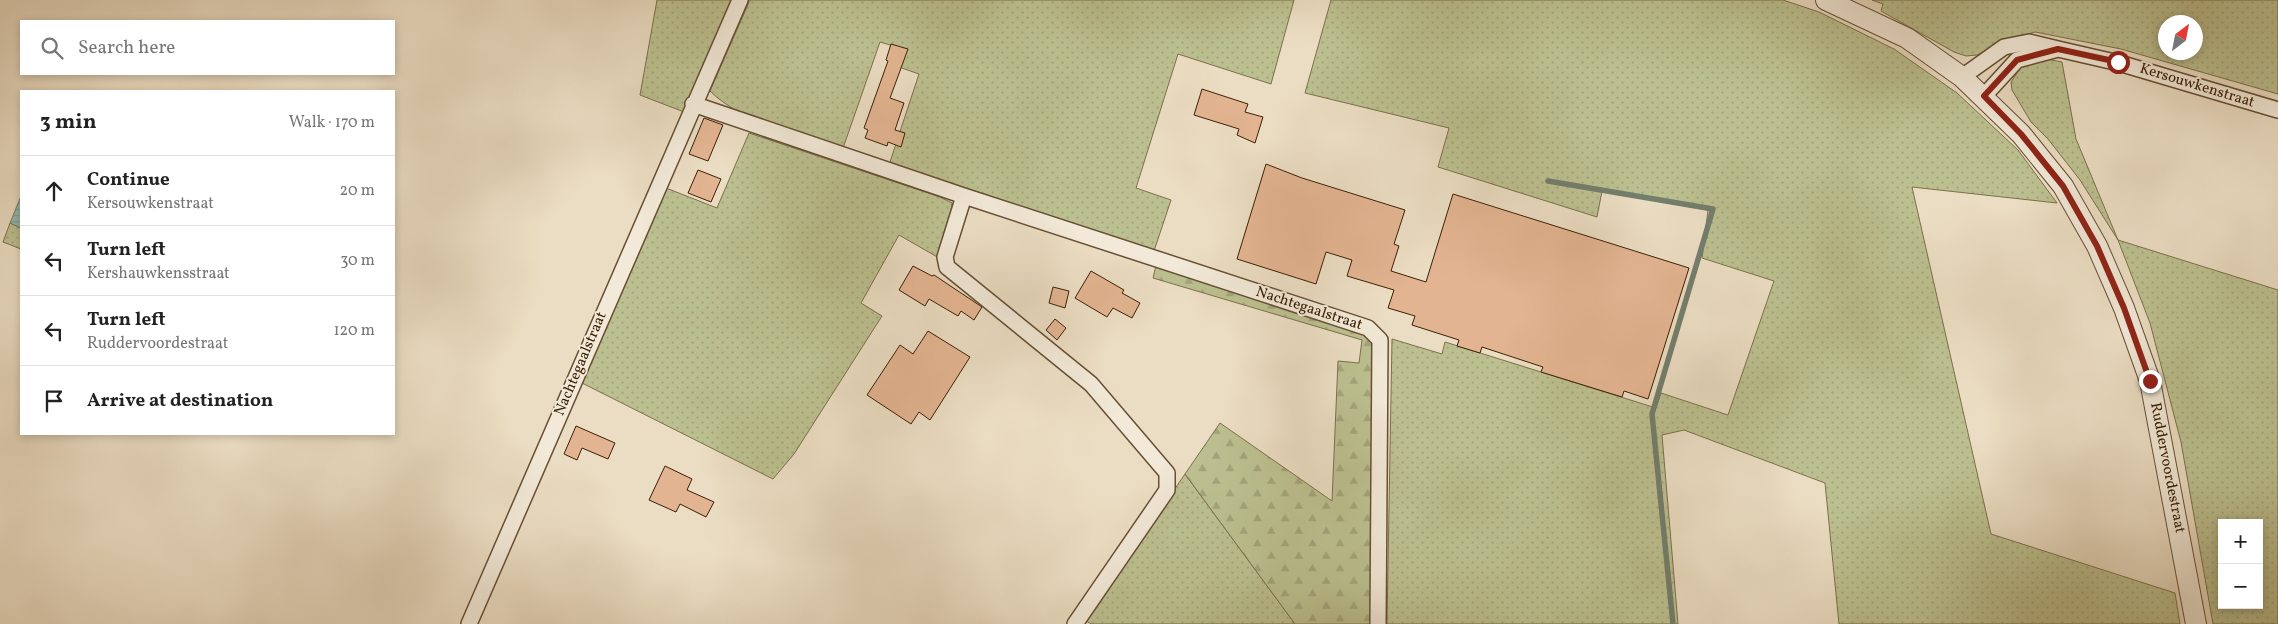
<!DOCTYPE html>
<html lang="en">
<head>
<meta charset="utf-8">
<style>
	:root { --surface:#fff; --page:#f6f6f6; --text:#222; --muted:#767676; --line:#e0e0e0 }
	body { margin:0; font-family:Vollkorn,serif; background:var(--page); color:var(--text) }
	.controls { position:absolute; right:15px; bottom:15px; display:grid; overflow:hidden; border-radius:0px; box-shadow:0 2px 8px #0003 }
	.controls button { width:45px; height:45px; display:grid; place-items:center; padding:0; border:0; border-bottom:1px solid var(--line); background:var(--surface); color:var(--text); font:25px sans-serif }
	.compass { position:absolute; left:2158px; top:15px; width:45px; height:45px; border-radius:50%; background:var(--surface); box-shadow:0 2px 8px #0003; rotate:32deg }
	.stop { position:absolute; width:15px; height:15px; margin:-11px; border:4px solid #8f2418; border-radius:50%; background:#fff }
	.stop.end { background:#8f2418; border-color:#fff; box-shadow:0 1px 5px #0008 }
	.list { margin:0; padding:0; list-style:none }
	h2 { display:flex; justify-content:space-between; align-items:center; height:65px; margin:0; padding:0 20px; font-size:21px }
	h2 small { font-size:16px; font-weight:400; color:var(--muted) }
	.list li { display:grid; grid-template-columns:32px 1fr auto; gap:15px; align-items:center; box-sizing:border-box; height:70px; padding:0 20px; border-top:1px solid var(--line) }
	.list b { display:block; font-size:19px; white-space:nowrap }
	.list p { margin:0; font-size:16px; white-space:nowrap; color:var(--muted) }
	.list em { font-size:16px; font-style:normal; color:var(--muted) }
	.icon { flex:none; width:28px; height:28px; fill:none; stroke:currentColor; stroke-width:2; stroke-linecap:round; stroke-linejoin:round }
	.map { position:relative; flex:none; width:2278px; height:624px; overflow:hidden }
	.search { position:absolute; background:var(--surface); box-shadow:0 2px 8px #0003; left:20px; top:20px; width:375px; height:55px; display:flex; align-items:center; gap:12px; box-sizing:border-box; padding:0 18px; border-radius:0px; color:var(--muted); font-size:19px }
	.panel { position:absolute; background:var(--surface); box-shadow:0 2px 8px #0003; left:20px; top:90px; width:375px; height:345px; border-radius:0px }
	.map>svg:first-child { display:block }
	.grass { fill:url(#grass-dots); stroke:#7c704a; fill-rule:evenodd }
	.forest { fill:url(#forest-firs); stroke:#7c704a }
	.water { fill:url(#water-rules); stroke:#737e6c }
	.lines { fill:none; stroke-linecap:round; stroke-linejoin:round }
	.stream { stroke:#737e6c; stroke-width:5.5 }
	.building { fill:#e3b491; stroke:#3b2005 }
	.minor-casing { stroke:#674f34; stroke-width:18 }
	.tertiary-casing { stroke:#674f34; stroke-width:22 }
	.minor { stroke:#f2e9d8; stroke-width:15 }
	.tertiary { stroke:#f2e9d8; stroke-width:20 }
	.route { stroke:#8f2418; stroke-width:6 }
	.labels { text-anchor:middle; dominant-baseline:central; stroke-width:4; stroke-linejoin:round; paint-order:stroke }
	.street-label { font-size:15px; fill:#3b2005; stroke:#f2e9d8 }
</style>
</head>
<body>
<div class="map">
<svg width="2278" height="624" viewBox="0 0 2278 624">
	<defs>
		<pattern id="grass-dots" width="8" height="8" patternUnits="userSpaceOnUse" patternTransform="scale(1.25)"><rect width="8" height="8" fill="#bcc090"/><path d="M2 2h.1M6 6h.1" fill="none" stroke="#a2a57b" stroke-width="1.8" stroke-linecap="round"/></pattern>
		<pattern id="forest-firs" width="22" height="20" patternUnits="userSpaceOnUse" patternTransform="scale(1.25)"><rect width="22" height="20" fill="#bcc090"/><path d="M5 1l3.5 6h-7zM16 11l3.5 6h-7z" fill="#a2a57b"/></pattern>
		<pattern id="water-rules" width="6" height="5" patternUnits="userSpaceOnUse" patternTransform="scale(1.25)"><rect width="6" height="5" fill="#99bcb0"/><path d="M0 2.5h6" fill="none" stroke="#85a196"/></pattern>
	</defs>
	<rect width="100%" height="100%" fill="#ebddc3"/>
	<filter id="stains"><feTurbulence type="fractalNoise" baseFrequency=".004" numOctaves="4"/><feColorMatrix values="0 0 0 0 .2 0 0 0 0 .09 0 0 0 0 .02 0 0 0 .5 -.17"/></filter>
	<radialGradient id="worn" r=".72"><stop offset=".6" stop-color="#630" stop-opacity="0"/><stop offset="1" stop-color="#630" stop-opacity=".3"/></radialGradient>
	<path class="grass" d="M 657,0 L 731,0 L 684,112 L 640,95 Z
		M 750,0 L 1294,0 L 1271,84 L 1178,54 L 1136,188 L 1171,200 L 1154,251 L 889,165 L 919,74 L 893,65 L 900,48 L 880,42 L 842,151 C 800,136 741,122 710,91 Z
		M 1331,0 L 1783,0 L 1819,12 L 1894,49 L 1957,93 L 2018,150 L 2057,203 L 1912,187 L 1991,534 L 2175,593 L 2180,624 L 1839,624 L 1825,483 L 1684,430 L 1662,435 L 1678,624 L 1387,624 L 1392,339 L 1442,354 L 1445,342 L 1656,408 L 1661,393 L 1728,415 L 1774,281 L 1702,258 L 1708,210 L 1602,191 L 1597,217 L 1438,167 L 1449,128 L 1305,93 Z
		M 1872,0 L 2278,0 L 2278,94 L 2121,49 L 2035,32 L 2015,38 L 1977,55 L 1966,56 L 1954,52 L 1881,11 L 1883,4 ZM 2166,22 L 2196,22 L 2196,52 L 2166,52 Z
		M 2042,58 L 2062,62 L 2076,139 L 2118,240 L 2278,290 L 2278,624 L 2213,624 L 2181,442 L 2150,323 L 2118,240 L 2080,180 L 2048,139 L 2031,122 L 2012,90 L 2011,82 L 2026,60 ZM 2222,523 L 2259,523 L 2259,605 L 2222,605 Z
		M 749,133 L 940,197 L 952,203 L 950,223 L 939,258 L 899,235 L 861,303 L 882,316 L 794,454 L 773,479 L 582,383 L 666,188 L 717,208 Z
		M 10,223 L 21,228 L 21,249 L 3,242 Z
		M 1185,474 L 1295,624 L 1091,624 L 1085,620 Z"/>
	<path class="forest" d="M 1157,261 L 1374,331 L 1373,624 L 1295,624 L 1185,474 L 1220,423 L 1332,501 L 1338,361 L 1359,363 L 1362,340 L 1153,278 Z"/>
	<path class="water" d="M 21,196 L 21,228 L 10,223 Z"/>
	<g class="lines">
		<path class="stream" d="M 1548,181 L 1713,209 L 1652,414 L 1673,624"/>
	</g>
	<path class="building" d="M 891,44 L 908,49 L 890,98 L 904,103 L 895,130 L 905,133 L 901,147 L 888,142 L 887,146 L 865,138 L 868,130 L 864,128 L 888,61 L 886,60 Z
		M 1202,89 L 1248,104 L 1245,112 L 1263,117 L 1255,143 L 1237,135 L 1239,129 L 1194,115 Z
		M 704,118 L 723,125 L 708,161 L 689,154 Z
		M 1266,164 L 1302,178 L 1405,210 L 1394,244 L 1399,246 L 1391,271 L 1426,282 L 1453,194 L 1689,268 L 1648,399 L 1624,391 L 1622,397 L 1541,372 L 1543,367 L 1482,347 L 1480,353 L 1457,346 L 1459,340 L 1412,325 L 1415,316 L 1388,308 L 1394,290 L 1347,276 L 1352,260 L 1326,252 L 1316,284 L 1237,259 Z
		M 698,170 L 721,179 L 711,202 L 688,193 Z
		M 913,266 L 932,276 L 934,275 L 982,307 L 974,320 L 961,311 L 958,316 L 929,299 L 925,306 L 899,290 Z
		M 1091,271 L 1124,290 L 1122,293 L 1140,303 L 1132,318 L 1113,308 L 1107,317 L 1075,298 Z
		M 1053,287 L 1069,291 L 1065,308 L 1049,303 Z
		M 1055,319 L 1066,328 L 1057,340 L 1046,330 Z
		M 928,331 L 970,357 L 930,420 L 919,412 L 911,424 L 867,395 L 900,345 L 913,354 Z
		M 576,426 L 615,443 L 608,459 L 582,448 L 577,460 L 564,454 Z
		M 665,466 L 692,479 L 687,490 L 714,502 L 706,517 L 680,504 L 676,512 L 649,500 Z"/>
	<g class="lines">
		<defs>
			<path id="minor" d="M 2058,49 L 2119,63 L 2278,110
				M 1962,77 L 2004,47 L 2029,42 L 2058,49 L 2017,60 L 1984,96
				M 693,104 L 964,196 L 1368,328 L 1380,340 L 1378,624
				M 964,196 L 945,257 L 947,267 L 1091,384 L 1167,473 L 1167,490 L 1075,624
				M 469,624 L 740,0"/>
			<path id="tertiary" d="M 1826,0 L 1907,38 L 1962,77 L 2021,134 L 2063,186 L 2097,246 L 2124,308 L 2150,381 L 2196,624"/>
		</defs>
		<use href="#minor" class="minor-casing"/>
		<use href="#tertiary" class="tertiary-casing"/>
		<use href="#minor" class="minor"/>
		<use href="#tertiary" class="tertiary"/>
	</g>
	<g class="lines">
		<path class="route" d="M 2118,62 L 2058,49 L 2017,60 L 1984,96 L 2021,134 L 2063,186 L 2097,246 L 2124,308 L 2150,381"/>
	</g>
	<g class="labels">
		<g class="street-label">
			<text transform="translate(2197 86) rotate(17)">Kersouwkenstraat</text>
			<text transform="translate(1309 309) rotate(18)">Nachtegaalstraat</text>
			<text transform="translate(581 364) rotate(-67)">Nachtegaalstraat</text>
			<text transform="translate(2167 468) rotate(79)">Ruddervoordestraat</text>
		</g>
	</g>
	<rect width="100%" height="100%" filter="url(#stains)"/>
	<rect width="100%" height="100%" fill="url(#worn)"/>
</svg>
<div class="controls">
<button>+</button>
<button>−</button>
</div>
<svg class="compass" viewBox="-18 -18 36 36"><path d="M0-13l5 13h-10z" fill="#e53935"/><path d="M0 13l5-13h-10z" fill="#767676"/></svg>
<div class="stop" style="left:2118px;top:62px"></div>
<div class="stop end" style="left:2150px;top:381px"></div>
<div class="search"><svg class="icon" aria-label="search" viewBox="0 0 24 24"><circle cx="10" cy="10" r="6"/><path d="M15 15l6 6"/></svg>Search here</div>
<section class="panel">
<h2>3 min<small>Walk · 170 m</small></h2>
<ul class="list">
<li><svg class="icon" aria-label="ahead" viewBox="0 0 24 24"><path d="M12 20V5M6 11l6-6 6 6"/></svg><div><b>Continue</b><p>Kersouwkenstraat</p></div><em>20 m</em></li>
<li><svg class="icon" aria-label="left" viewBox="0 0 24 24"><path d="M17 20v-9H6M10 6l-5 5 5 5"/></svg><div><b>Turn left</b><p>Kershauwkensstraat</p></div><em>30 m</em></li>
<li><svg class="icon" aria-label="left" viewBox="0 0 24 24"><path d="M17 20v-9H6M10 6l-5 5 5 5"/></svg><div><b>Turn left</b><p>Ruddervoordestraat</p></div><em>120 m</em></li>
<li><svg class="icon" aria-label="arrive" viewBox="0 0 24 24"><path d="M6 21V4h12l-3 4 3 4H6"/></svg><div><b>Arrive at destination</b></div></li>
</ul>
</section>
</div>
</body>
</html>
